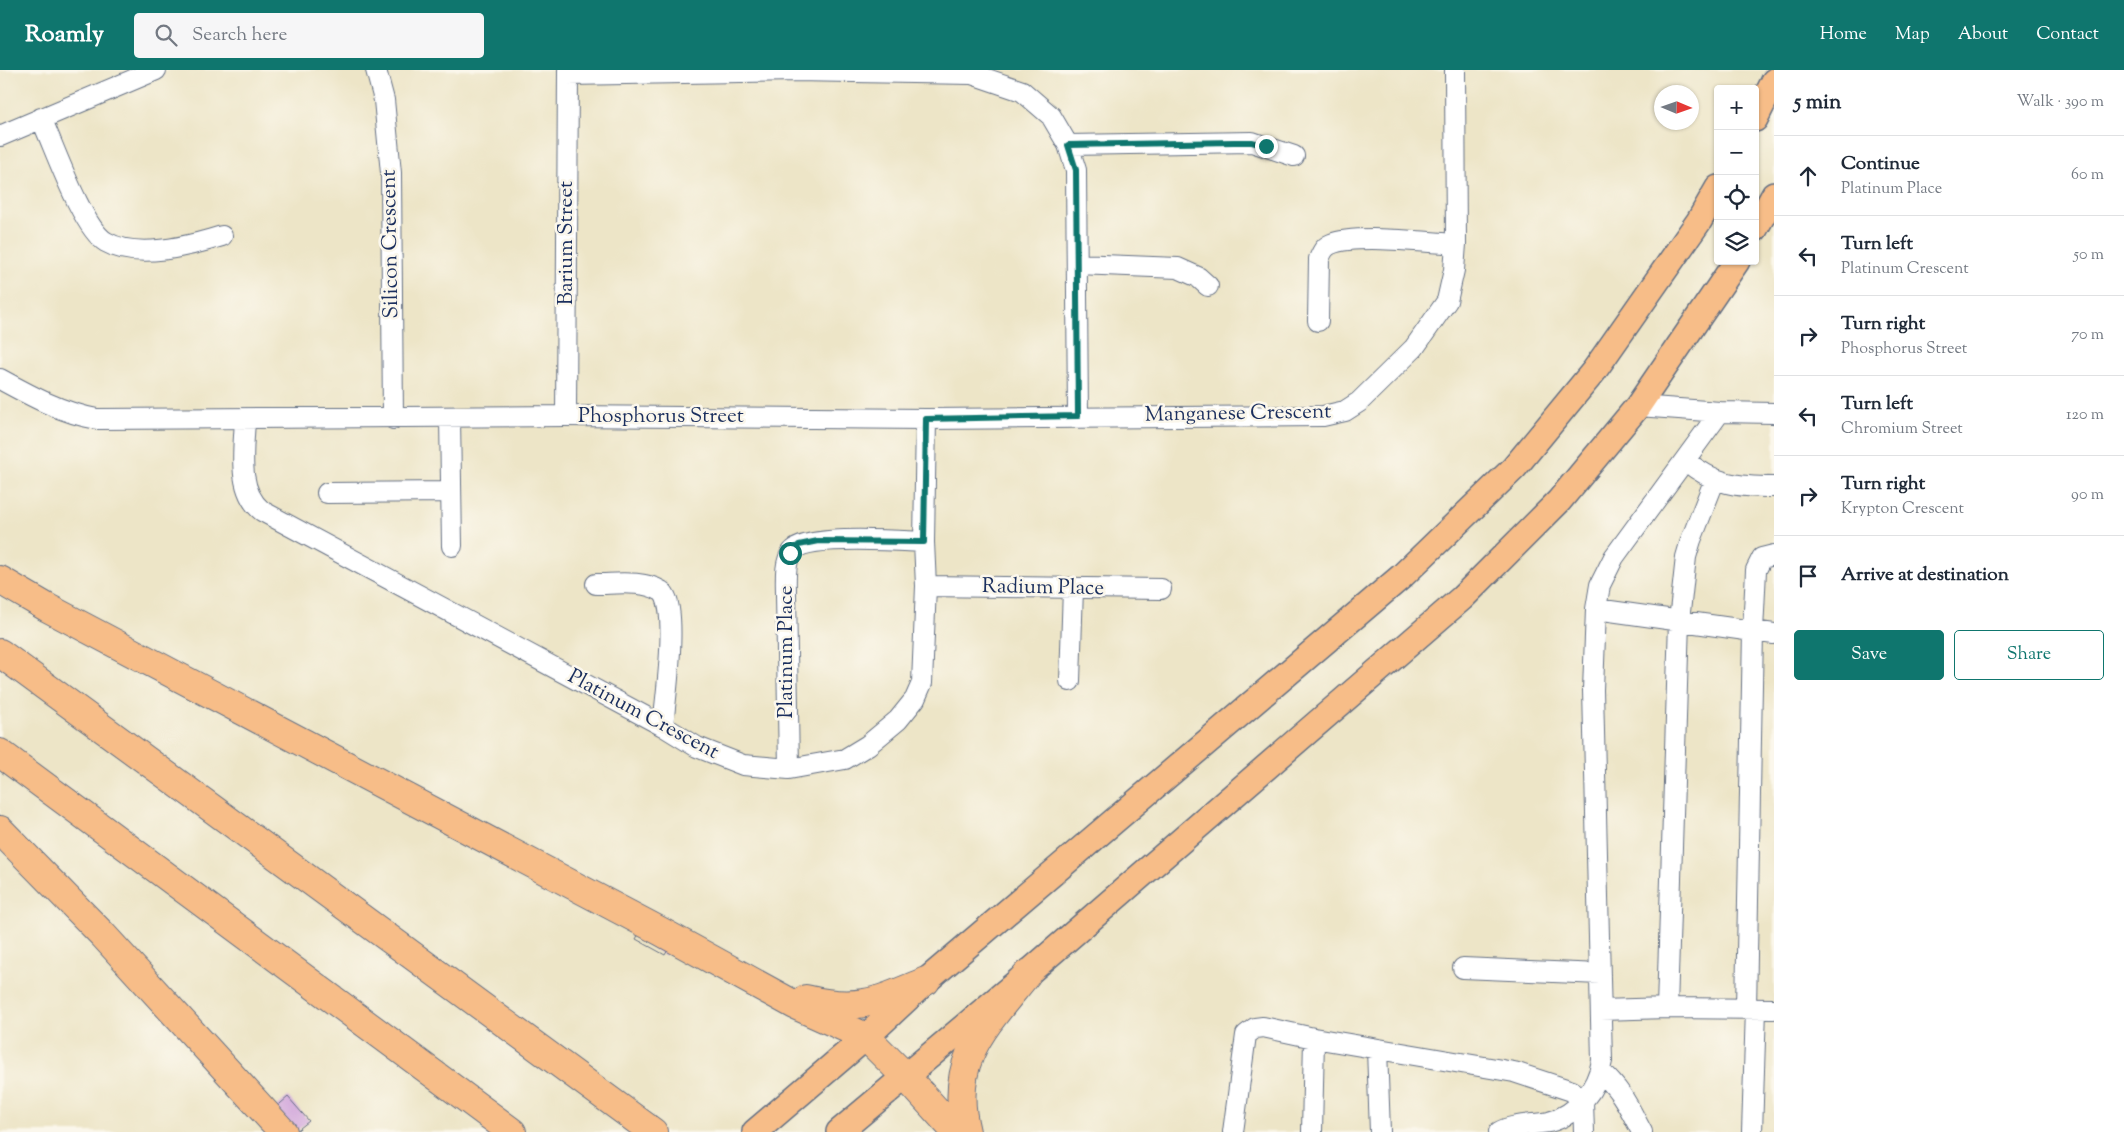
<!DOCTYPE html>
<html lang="en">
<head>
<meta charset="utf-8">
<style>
	:root { --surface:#fff; --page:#f6f6f7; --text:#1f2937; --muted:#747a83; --line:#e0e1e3; --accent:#0f766e }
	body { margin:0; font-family:"Sorts Mill Goudy",serif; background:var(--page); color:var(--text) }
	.controls { position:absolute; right:15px; top:15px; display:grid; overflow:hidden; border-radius:5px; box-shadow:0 1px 4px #0004 }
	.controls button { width:45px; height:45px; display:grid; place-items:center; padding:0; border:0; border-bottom:1px solid var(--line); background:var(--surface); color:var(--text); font:25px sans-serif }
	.compass { position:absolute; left:1654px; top:15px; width:45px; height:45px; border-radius:50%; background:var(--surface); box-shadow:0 1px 4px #0004; rotate:92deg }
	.stop { position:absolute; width:15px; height:15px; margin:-11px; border:4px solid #0f766e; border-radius:50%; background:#fff }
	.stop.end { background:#0f766e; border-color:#fff; box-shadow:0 1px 5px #0008 }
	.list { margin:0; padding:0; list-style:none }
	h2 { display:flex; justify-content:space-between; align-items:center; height:65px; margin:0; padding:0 20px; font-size:21px }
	h2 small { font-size:16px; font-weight:400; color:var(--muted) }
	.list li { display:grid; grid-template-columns:32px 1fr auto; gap:15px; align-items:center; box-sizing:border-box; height:80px; padding:0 20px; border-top:1px solid var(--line) }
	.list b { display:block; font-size:19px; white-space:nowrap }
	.list p { margin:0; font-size:16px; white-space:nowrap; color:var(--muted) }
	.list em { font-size:16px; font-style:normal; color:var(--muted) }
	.actions { display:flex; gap:10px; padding:15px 20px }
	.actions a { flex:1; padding:11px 0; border:1px solid var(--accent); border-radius:5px; text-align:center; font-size:18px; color:var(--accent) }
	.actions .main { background:var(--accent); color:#fff }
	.icon { flex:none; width:28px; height:28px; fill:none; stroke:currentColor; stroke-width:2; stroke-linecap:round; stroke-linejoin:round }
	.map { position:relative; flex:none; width:1774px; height:1062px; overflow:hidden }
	header { display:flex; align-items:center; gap:30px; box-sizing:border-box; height:70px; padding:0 25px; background:var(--accent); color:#fff }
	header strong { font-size:24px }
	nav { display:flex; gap:28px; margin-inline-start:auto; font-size:18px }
	.search { width:350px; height:45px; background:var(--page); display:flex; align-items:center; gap:12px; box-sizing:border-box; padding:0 18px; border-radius:5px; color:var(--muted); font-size:19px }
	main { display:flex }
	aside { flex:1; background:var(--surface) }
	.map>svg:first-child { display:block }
	.building { fill:#d6afdd }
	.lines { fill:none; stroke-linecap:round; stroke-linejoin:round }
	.minor-casing { stroke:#646f83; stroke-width:22 }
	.major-casing { stroke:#646f83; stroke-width:28 }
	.highway-casing { stroke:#646f83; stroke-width:30 }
	.minor { stroke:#fff; stroke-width:20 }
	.major { stroke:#f7bd88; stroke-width:25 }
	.highway { stroke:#f7bd88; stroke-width:28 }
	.route { stroke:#0f766e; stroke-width:6 }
	.labels { text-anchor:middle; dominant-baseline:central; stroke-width:5; stroke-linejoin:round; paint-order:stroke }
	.street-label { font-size:21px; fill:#1b2f5e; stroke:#fbf7ec }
</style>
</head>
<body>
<header>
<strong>Roamly</strong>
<div class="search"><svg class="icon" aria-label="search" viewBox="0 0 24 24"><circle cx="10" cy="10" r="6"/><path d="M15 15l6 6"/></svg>Search here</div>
<nav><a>Home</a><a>Map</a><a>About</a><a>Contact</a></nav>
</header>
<main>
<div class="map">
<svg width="1774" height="1062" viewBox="0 0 1774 1062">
	<rect width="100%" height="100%" fill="#fbf7ec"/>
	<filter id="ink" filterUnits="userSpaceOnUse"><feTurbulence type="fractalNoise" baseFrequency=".02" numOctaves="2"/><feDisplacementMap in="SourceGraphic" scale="10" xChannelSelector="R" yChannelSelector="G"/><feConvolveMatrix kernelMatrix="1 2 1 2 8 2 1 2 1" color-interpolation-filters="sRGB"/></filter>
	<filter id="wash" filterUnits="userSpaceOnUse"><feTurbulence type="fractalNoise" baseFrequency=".0096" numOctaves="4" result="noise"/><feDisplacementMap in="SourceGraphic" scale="20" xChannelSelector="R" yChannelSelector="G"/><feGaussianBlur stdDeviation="1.12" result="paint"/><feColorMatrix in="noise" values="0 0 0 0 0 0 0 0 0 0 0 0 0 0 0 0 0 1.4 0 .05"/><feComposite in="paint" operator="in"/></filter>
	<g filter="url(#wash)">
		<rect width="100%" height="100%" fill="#ede5c7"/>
		<g id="blocks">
			<path class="building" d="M 651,842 L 680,859 L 665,885 L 636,869 Z
				M 288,1027 L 309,1051 L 295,1062 L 266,1046 Z"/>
		</g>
	</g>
	<g filter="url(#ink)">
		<use href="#blocks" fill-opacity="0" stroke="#646f83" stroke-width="1"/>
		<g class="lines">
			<defs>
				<path id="minor" d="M 376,0 L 384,30 L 391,103 L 393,349
					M 568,5 L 795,1 L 972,4 L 1022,21 L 1051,46 L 1068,75 L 1076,100 L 1078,346
					M 41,48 C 54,76 82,158 106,172 C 137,190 190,176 222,166
					M 0,66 L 156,0
					M 1068,75 L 1252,72 L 1294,86
					M 1077,194 L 1178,198 L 1198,207 L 1208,216
					M 1318,251 L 1319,189 C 1322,182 1324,177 1331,174 C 1354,164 1428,172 1456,174
					M 0,309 C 31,326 62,343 97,349 L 566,346 L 926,349 L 1323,346 L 1345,341 L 1359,332 L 1414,278 L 1447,231 L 1454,200 L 1456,174 L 1455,0
					M 1638,336 L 1720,342 L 1774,343
					M 566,346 L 568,0
					M 450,348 L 452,476
					M 245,349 C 244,378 236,420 262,441 L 663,656 L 697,677 L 743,695 L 789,699 L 845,689 L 868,675 L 898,650 L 915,629 L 922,613 L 926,516 L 924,472 L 926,349
					M 1686,391 C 1715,415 1738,417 1774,417
					M 327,423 L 451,422
					M 596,514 C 616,514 643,510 661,521 C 680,532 665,633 663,656
					M 926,516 L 1161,519
					M 1596,539 L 1774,564
					M 1070,611 L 1073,518
					M 789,699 L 786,524 C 786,512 784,492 792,482 C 805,464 899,471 924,472
					M 1463,898 L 1600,904
					M 1667,938 L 1679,551 L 1686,487 L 1691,470 L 1715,409
					M 1746,939 L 1753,561 L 1756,500 L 1762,488 L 1774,485
					M 1601,940 L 1667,938 L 1774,939
					M 1377,979 L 1380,1062
					M 1600,1001 C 1622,1021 1628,1036 1642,1062
					M 1233,1062 L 1246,965 L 1255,958 L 1263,957 L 1314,968 L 1514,1002 L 1572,1021 L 1583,1031 L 1584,1062
					M 1312,1062 L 1314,968
					M 1499,1062 C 1513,1054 1533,1055 1549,1052 C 1577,1045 1597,1019 1602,991 L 1593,620 L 1596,539 L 1600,515 L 1614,487 L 1720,342
					M 1752,1062 L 1756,939"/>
				<path id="major" d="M 1755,49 L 1774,11
					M 1755,159 L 1774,125
					M 755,1062 L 866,967 L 926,911 L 1402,506 L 1514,398 L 1594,301 L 1699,151 L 1718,118
					M 839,1062 L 1027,904 L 1462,528 L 1559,431 L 1638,336 L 1737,191"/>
				<path id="highway" d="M 0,510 L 48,538 L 660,861 L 795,935 L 866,967 L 906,1007 L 956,1062
					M 0,583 L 653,1062
					M 0,683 L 512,1062
					M 0,760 L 103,865 L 283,1062
					M 806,929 C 859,942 878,931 926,911
					M 966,1062 C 948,989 985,957 1027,904"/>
			</defs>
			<use href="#minor" class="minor-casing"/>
			<use href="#major" class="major-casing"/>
			<use href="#highway" class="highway-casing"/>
			<use href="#minor" class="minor"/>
			<use href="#major" class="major"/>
			<use href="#highway" class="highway"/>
		</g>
	</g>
	<g class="lines" filter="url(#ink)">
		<path class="route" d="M 790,483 L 799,475 L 818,471 L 924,472 L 926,349 L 1078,346 L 1076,100 L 1068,75 L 1234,72 L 1252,72 L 1266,76"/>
	</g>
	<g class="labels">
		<g class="street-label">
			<text transform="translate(567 173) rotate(-90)">Barium Street</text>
			<text transform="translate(391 174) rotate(-91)">Silicon Crescent</text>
			<text transform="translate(1238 344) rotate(-1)">Manganese Crescent</text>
			<text x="661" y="347">Phosphorus Street</text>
			<text transform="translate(1043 518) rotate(1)">Radium Place</text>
			<text transform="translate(787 582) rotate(-90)">Platinum Place</text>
			<text transform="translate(643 645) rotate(28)">Platinum Crescent</text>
		</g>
	</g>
</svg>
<div class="controls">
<button>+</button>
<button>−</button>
<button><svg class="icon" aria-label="locate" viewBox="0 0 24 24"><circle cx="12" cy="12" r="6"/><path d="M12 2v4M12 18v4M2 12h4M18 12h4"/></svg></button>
<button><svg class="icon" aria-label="layers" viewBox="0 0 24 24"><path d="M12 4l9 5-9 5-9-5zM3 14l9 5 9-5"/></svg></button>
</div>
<svg class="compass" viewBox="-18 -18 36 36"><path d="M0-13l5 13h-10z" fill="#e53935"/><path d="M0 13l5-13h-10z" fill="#747a83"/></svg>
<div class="stop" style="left:790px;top:483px"></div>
<div class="stop end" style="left:1266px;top:76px"></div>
</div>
<aside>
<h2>5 min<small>Walk · 390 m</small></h2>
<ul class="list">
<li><svg class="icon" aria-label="ahead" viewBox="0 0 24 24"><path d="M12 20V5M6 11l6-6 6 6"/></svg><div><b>Continue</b><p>Platinum Place</p></div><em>60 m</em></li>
<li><svg class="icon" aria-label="left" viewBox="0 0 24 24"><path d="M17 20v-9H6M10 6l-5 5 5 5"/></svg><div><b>Turn left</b><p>Platinum Crescent</p></div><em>50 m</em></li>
<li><svg class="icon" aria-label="right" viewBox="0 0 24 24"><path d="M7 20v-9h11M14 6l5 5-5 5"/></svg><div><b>Turn right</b><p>Phosphorus Street</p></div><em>70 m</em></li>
<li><svg class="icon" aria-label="left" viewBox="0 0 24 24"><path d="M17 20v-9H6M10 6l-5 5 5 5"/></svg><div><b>Turn left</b><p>Chromium Street</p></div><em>120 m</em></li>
<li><svg class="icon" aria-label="right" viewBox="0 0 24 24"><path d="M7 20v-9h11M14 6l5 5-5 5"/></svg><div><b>Turn right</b><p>Krypton Crescent</p></div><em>90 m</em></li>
<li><svg class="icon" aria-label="arrive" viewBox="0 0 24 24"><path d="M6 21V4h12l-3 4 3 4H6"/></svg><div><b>Arrive at destination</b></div></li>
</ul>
<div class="actions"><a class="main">Save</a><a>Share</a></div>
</aside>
</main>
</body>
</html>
